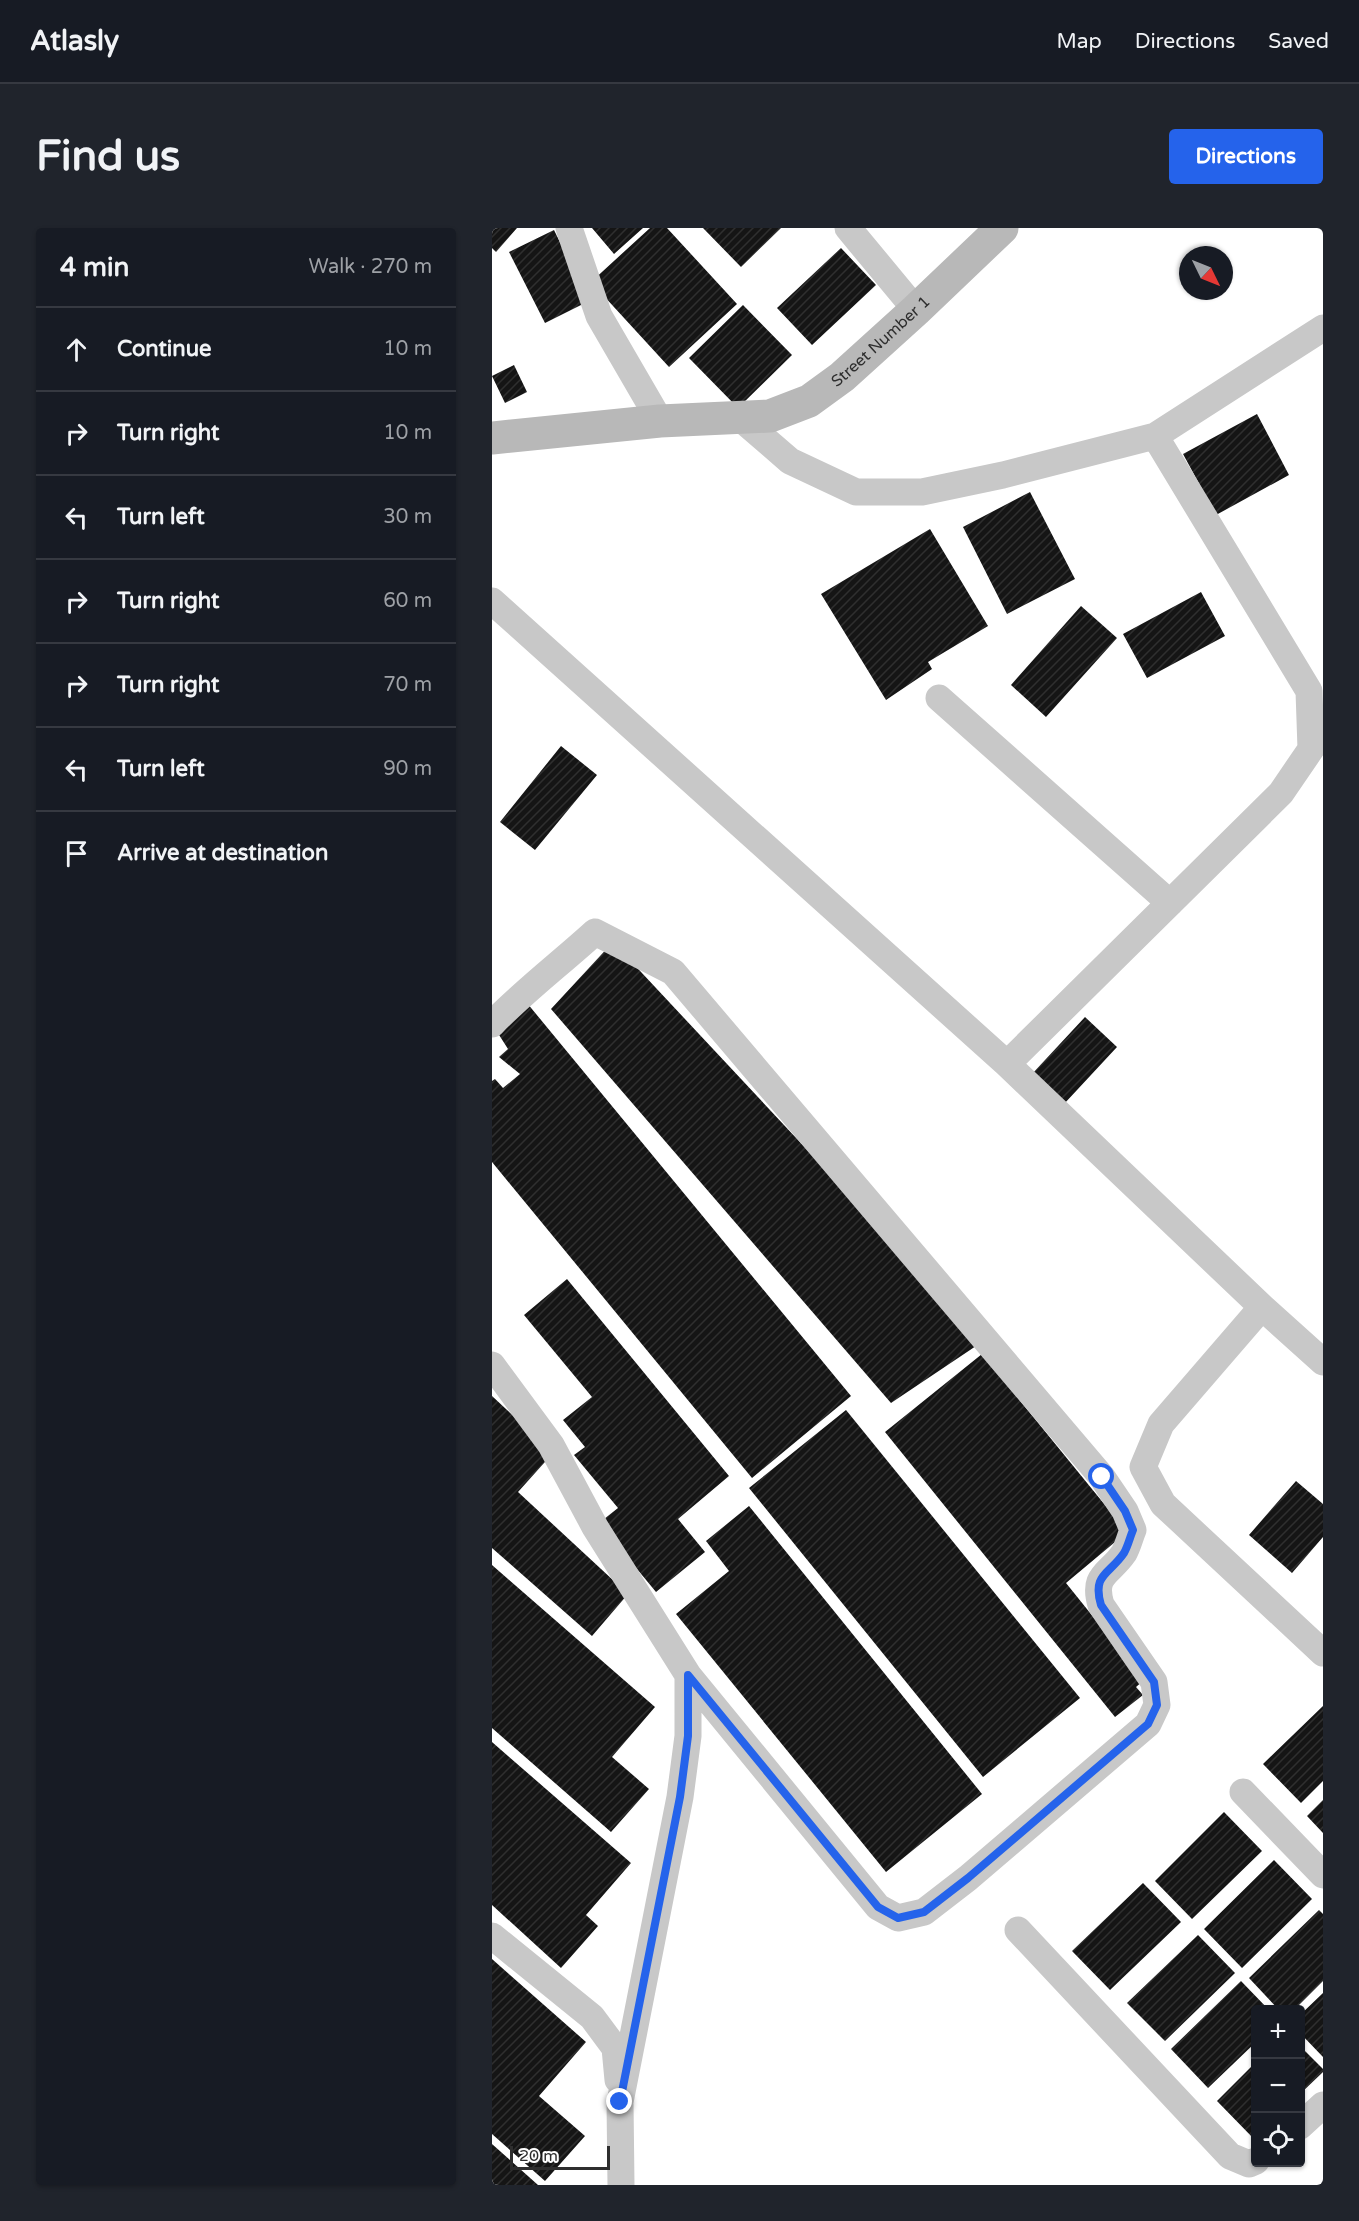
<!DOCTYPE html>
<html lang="en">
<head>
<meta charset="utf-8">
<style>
	:root { --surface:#171b24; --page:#20242c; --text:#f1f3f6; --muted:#9ea1a6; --line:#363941; --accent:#2563eb }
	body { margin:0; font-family:"Varela Round",sans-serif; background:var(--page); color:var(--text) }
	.controls { position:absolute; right:18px; bottom:18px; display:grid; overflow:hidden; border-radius:6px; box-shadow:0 2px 4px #0004 }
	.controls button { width:54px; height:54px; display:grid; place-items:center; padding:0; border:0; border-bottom:2px solid var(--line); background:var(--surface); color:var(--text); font:30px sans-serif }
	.compass { position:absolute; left:687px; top:18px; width:54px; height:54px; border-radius:50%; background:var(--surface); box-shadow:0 2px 4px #0004; rotate:133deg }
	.scale { position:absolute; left:18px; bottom:15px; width:100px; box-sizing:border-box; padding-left:6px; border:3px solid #2e2e2e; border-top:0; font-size:16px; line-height:21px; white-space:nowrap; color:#2e2e2e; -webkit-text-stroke:4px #fff; paint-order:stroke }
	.stop { position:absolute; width:18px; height:18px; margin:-14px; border:4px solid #2563eb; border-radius:50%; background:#fff }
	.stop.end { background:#2563eb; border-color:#fff; box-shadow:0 2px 6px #0008 }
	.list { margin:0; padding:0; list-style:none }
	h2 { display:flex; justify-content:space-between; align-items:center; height:78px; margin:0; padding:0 24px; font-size:26px }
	h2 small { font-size:20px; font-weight:400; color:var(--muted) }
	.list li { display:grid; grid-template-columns:39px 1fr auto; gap:18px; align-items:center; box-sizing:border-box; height:84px; padding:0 24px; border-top:2px solid var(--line) }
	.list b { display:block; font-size:22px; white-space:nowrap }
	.list em { font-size:20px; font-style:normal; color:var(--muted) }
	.icon { flex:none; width:33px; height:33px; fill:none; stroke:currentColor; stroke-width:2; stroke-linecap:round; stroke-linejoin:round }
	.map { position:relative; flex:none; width:831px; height:1957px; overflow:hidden; border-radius:6px }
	header { display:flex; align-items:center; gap:36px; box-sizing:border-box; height:84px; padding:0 30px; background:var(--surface); border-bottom:2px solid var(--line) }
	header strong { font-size:28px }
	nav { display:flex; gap:33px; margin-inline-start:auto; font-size:21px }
	.intro { display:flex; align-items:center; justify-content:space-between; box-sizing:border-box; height:144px; padding:0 36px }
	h1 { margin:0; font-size:42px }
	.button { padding:15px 27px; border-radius:6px; background:var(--accent); color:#fff; font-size:21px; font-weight:700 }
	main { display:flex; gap:36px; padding:0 36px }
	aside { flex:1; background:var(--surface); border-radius:6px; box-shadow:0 2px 4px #0004 }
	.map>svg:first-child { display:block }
	.building { fill:url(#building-hatch) }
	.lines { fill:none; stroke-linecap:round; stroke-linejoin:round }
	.street { stroke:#c8c8c8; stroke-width:27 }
	.secondary { stroke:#b8b8b8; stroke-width:33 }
	.route { stroke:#2563eb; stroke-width:8 }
	.labels { text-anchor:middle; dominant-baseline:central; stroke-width:6; stroke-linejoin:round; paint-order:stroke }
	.street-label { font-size:16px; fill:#2e2e2e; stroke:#fff }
</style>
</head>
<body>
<header>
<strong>Atlasly</strong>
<nav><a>Map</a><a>Directions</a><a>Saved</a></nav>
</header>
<div class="intro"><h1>Find us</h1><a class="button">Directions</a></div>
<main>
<aside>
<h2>4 min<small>Walk · 270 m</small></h2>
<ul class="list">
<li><svg class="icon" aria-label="ahead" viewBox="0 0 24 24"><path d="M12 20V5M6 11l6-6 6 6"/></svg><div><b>Continue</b></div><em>10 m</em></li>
<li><svg class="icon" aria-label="right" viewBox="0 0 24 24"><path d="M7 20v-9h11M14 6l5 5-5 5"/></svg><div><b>Turn right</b></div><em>10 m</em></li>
<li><svg class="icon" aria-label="left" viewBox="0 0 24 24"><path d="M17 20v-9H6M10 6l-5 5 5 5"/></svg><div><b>Turn left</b></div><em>30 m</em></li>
<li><svg class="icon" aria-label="right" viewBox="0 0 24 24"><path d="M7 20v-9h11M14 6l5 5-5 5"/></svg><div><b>Turn right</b></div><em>60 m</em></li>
<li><svg class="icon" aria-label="right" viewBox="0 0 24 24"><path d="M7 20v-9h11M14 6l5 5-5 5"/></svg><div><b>Turn right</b></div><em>70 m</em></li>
<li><svg class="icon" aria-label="left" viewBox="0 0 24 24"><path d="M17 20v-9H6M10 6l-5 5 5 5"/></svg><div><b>Turn left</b></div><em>90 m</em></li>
<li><svg class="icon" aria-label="arrive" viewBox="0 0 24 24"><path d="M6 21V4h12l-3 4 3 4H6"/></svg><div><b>Arrive at destination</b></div></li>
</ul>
</aside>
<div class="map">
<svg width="831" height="1957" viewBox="0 0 831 1957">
	<defs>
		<pattern id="building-hatch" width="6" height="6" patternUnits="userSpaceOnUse" patternTransform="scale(1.5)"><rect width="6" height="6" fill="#151515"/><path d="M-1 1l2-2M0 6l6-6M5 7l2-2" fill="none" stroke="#2f2f2f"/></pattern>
	</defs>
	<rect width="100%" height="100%" fill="#fff"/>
	<path class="building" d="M 0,0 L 25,0 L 4,24 L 0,20 Z
		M 100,0 L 151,0 L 122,26 Z
		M 158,0 L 175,0 L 245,76 L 177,139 L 99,54 Z
		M 211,0 L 289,0 L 249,39 Z
		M 62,2 L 97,73 L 53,95 L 17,24 Z
		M 349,20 L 384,57 L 320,117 L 285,80 Z
		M 251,77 L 300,127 L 246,180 L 197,130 Z
		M 22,137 L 35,164 L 13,175 L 0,148 Z
		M 765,186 L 797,247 L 724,287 L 691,226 Z
		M 538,264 L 583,351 L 515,386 L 471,299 Z
		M 438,301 L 496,398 L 436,434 L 440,441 L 394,472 L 329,366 Z
		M 709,364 L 733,408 L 655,450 L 631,406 Z
		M 589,378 L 625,410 L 554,489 L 519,457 Z
		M 69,518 L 105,547 L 43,622 L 8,594 Z
		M 121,714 L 335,943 L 484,1118 L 399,1175 L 59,781 Z
		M 35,775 L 359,1168 L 260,1250 L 0,934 L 0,853 L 3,851 L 11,860 L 28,846 L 7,829 L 16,821 L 2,799 Z
		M 593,789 L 625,819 L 572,876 L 540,846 Z
		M 75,1051 L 237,1248 L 186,1291 L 213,1324 L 164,1364 L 107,1295 L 126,1280 L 82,1227 L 93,1219 L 71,1192 L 100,1169 L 32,1087 Z
		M 490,1126 L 635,1304 L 574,1355 L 652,1452 L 644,1459 L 651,1467 L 623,1489 L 393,1204 Z
		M 0,1168 L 61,1225 L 26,1264 L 136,1366 L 100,1408 L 0,1320 Z
		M 354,1182 L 588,1470 L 491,1549 L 257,1260 Z
		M 804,1253 L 831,1276 L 831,1309 L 800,1345 L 757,1307 Z
		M 257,1278 L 490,1566 L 394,1644 L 184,1386 L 237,1343 L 214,1313 Z
		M 0,1337 L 163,1479 L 120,1529 L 157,1561 L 119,1604 L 0,1500 Z
		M 831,1478 L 831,1553 L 809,1575 L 771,1536 Z
		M 0,1514 L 139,1635 L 94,1687 L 106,1698 L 69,1740 L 0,1677 Z
		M 831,1572 L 831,1605 L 815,1588 Z
		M 732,1584 L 770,1623 L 700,1691 L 663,1653 Z
		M 782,1632 L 820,1671 L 750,1740 L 712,1701 Z
		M 651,1655 L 689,1694 L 618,1762 L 580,1723 Z
		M 827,1682 L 831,1686 L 831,1753 L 802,1782 L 787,1782 L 757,1750 Z
		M 706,1707 L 743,1745 L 673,1813 L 635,1775 Z
		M 0,1731 L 94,1814 L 47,1868 L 93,1908 L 53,1953 L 0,1906 Z
		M 749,1753 L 777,1782 L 764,1782 L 764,1814 L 716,1860 L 679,1821 Z
		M 831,1765 L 831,1829 L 808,1805 L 808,1787 Z
		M 808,1818 L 831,1841 L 831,1844 L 808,1866 Z
		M 764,1834 L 764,1910 L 762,1911 L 725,1873 Z
		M 0,1916 L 46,1957 L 0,1957 Z"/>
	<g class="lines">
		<path class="street" d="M 77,0 L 107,88 L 168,193
			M 356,0 L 424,82
			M 246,188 L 298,233 L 364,264 L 430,264 L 511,247 L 663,208 L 831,100
			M 0,373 L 515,836 L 770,1079 L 831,1134
			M 447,470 L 678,675
			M 0,796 C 32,763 69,735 103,704 L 181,744 L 610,1249 L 633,1283 L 641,1302 C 638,1309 636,1318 632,1325 C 617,1347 600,1346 609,1377 L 662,1454 L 665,1477 L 656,1496 L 476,1650 L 432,1684 L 406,1690 L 386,1679 L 196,1447
			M 515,836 L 789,565 L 819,521 L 817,463 L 663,208
			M 770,1079 L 669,1196 L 651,1239 L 671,1276 L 831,1425
			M 0,1137 L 59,1217 L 103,1299 L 196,1447 L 196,1508 L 188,1569 L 128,1874 L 129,1957
			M 751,1564 L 831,1647
			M 526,1702 L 738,1928 L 757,1936 L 764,1933
			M 0,1708 L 100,1789 L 123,1820 L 126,1852
			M 808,1898 L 831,1877"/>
		<path class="secondary" id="s1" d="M 0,210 L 168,193 L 278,188 L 317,173 L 350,149 L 424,82 L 510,0"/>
	</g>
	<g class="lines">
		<path class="route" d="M 128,1874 L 188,1569 L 196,1508 L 196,1447 L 386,1679 L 406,1690 L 432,1684 L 476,1650 L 656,1496 L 665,1477 L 662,1454 L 609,1377 C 600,1346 617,1347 632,1325 C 636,1318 638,1309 641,1302 L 633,1283 L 610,1249"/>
	</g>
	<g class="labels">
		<g class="street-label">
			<text stroke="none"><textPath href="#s1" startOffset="414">Street Number 1</textPath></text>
		</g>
	</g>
</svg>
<div class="controls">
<button>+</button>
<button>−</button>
<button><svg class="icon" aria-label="locate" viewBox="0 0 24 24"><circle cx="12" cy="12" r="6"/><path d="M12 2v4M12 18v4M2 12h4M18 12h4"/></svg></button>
</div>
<svg class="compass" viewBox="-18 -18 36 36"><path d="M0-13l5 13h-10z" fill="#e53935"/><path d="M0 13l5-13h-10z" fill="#9ea1a6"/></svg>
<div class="scale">20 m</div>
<div class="stop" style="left:610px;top:1249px"></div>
<div class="stop end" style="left:128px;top:1874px"></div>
</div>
</main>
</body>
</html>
